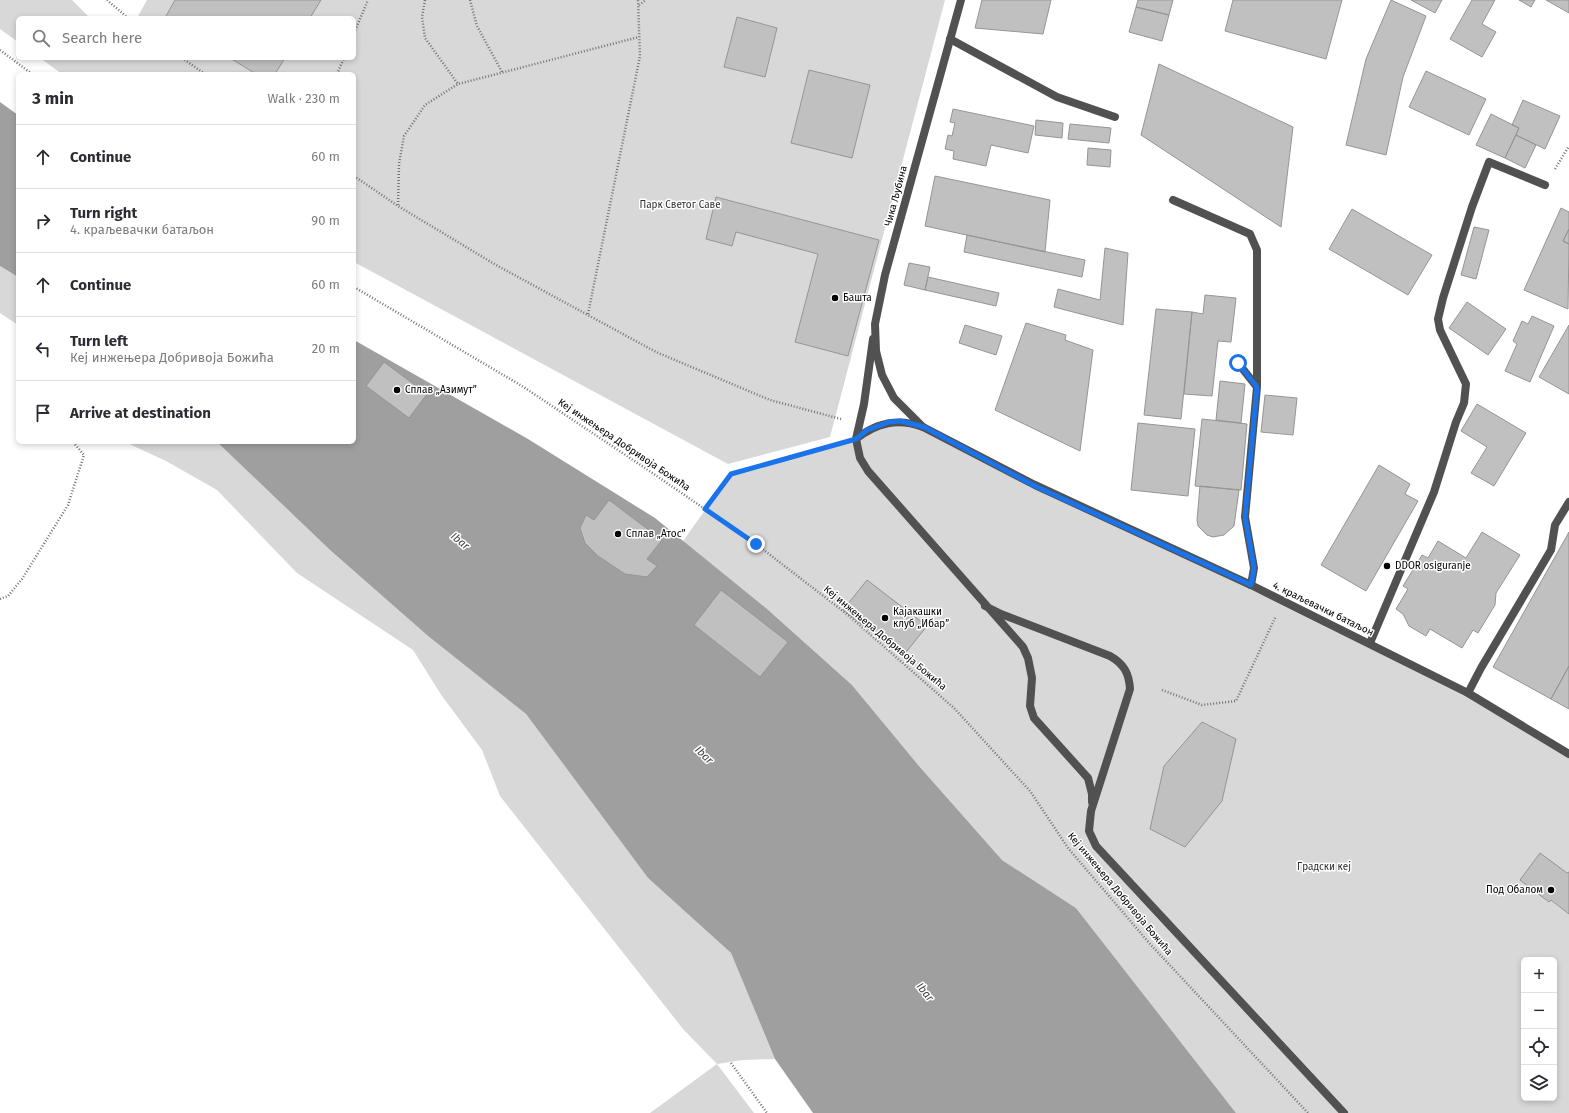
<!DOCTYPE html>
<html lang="en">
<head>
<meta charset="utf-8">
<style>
	:root { --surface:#fff; --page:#f7f7f7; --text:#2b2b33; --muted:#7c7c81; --line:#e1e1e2 }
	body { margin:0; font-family:"Fira Sans",sans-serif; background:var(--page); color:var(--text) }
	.controls { position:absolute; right:12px; bottom:12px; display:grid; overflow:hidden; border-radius:6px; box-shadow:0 2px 6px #0003 }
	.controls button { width:36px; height:36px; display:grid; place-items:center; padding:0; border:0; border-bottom:1px solid var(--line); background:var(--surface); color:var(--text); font:20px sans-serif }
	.stop { position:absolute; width:12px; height:12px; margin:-9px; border:3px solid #1a73e8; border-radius:50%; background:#fff }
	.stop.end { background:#1a73e8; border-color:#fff; box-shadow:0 1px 4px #0008 }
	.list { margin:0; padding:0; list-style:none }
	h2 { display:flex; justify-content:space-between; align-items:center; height:52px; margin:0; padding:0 16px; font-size:17px }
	h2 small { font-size:13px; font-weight:400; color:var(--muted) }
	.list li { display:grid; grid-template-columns:26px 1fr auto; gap:12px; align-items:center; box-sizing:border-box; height:64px; padding:0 16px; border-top:1px solid var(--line) }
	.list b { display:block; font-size:15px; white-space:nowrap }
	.list p { margin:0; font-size:13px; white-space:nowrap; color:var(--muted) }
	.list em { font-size:13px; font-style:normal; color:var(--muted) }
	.icon { flex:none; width:22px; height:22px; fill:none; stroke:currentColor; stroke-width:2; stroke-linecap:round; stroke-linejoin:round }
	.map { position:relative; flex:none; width:1569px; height:1113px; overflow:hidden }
	.search { position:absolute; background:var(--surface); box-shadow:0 2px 6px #0003; left:16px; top:16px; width:340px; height:44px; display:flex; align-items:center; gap:10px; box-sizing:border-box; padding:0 14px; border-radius:6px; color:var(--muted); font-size:15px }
	.panel { position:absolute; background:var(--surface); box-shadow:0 2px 6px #0003; left:16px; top:72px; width:340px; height:372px; border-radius:6px }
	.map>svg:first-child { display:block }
	.green { fill:#d8d8d8; fill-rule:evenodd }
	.water { fill:#9f9f9f }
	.building { fill:#c0c0c0; stroke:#959595 }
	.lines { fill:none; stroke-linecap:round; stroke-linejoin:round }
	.path { stroke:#737373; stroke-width:2.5; stroke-dasharray:1 2; stroke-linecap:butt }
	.service { stroke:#515151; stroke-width:8 }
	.minor { stroke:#515151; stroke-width:8 }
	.route { stroke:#1a73e8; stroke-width:5 }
	.poi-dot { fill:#000; stroke:#fff; stroke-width:1.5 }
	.labels { text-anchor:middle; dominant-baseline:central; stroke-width:3; stroke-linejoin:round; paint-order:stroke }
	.street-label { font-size:10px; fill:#000; stroke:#fff }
	.park-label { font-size:10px; fill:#2f2f2f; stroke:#fff }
	.poi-label { font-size:10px; fill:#000; stroke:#fff; text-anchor:start }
	.water-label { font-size:11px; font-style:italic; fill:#404040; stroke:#fff }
</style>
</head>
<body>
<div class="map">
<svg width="1569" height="1113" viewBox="0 0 1569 1113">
	<rect width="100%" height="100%" fill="#fff"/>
	<path class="green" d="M 0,0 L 72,0 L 90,18 L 18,18 L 18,42 L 0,29 Z
		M 147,0 L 945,0 L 830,437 L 728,464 L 354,262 L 354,74 L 62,74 L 40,58 L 354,58 L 354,18 L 137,18 Z
		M 0,266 L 18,277 L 18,325 L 0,313 Z
		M 912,423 L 1468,693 L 1569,754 L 1569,1113 L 1236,1113 L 1076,908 L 1002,860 L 919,766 L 852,685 L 766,608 L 683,541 L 731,474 L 856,439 L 867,430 ZM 1524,960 L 1554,960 L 1554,1098 L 1524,1098 Z
		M 125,442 L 217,442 L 330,550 L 428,636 L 526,714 L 648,878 L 731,953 L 775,1059 L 743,1060 L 717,1064 L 754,1113 L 650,1113 L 717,1064 L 683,1029 L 500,796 L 482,750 L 442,696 L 413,650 L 297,573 L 217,490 L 166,461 Z"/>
	<path class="water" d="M 0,102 L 18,115 L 18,277 L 0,266 Z
		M 354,340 L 528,439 L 655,518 L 766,608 L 852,685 L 919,766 L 1002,860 L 1076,908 L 1236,1113 L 813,1113 L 775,1059 L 731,953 L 648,878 L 526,714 L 428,636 L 330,550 L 217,442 L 354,442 Z"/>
	<path class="building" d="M 175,0 L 321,0 L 310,18 L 165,18 Z
		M 982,0 L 1051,0 L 1043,34 L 975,28 Z
		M 1138,0 L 1173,0 L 1169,15 L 1136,7 Z
		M 1233,0 L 1342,0 L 1326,59 L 1225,31 Z
		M 1391,0 L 1426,16 L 1403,77 L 1386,155 L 1346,145 L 1366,59 Z
		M 1411,0 L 1442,0 L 1435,13 Z
		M 1472,0 L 1495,0 L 1482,24 L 1496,32 L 1482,57 L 1450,39 Z
		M 1519,0 L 1535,0 L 1531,7 Z
		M 1546,0 L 1569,0 L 1569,13 Z
		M 1136,7 L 1169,15 L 1162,41 L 1129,32 Z
		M 737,17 L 777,28 L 765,77 L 724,67 Z
		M 230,58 L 285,58 L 275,74 L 256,74 Z
		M 1159,64 L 1293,127 L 1281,227 L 1141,135 Z
		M 809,70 L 870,85 L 852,158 L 791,143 Z
		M 1426,71 L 1486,99 L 1469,135 L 1409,107 Z
		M 1523,100 L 1560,116 L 1545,149 L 1516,135 L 1519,128 L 1512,125 Z
		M 953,109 L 1034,126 L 1028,153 L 991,145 L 986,166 L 953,159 L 954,151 L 945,149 L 948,135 L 952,136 L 955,123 L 950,122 Z
		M 1491,114 L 1519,128 L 1505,158 L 1476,145 Z
		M 1036,120 L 1063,123 L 1062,138 L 1035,135 Z
		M 1070,124 L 1111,128 L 1109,143 L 1068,139 Z
		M 1516,135 L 1536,145 L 1525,168 L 1505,158 Z
		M 1088,148 L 1111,150 L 1110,167 L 1087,165 Z
		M 935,176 L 1050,200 L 1045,252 L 925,226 Z
		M 716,197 L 879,240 L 848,356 L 795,342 L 818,254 L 736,232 L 732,246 L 706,239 Z
		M 1561,208 L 1569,212 L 1569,229 L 1563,241 L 1569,244 L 1568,309 L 1524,290 Z
		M 1352,209 L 1432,255 L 1408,295 L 1329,249 Z
		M 1474,227 L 1489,230 L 1476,279 L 1461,275 Z
		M 1569,229 L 1569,244 L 1563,241 Z
		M 967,235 L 1085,260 L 1082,277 L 964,252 Z
		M 1105,248 L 1128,253 L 1123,325 L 1054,307 L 1058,289 L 1100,300 Z
		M 909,263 L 930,267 L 925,290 L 904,285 Z
		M 928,277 L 999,293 L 996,306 L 925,290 Z
		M 1205,295 L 1236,298 L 1231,342 L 1218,341 L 1212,396 L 1184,394 L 1192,312 L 1203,314 Z
		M 1467,302 L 1506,329 L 1488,355 L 1449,328 Z
		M 1156,309 L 1192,312 L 1181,419 L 1144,415 Z
		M 1532,316 L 1554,326 L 1530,382 L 1505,371 L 1517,344 L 1513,341 L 1522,321 L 1528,324 Z
		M 1026,323 L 1066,335 L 1065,340 L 1093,350 L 1080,451 L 995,410 Z
		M 965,325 L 1002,336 L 996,355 L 959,343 Z
		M 1569,325 L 1569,394 L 1539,377 Z
		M 384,362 L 427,394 L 409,418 L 366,386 Z
		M 1220,381 L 1245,384 L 1241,423 L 1216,420 Z
		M 1265,395 L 1297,398 L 1293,435 L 1261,432 Z
		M 1477,404 L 1526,433 L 1494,486 L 1471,473 L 1487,447 L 1461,431 Z
		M 1202,419 L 1247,424 L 1241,490 L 1195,486 Z
		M 1138,423 L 1195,429 L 1188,496 L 1131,490 Z
		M 1379,465 L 1410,484 L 1405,494 L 1418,501 L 1366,591 L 1321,565 Z
		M 1200,486 L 1239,490 L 1234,526 L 1224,535 L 1213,537 L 1207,535 L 1198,526 L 1197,520 Z
		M 609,500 L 662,540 L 647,559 L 657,566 L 647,577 L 625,574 L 598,556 L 585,543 L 580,528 L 586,515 L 594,520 Z
		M 1482,532 L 1520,555 L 1496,593 L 1495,605 L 1478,633 L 1473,630 L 1462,648 L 1430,629 L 1426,636 L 1409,626 L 1403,614 L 1396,609 L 1408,589 L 1403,586 L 1422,555 L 1428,558 L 1438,541 L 1466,558 Z
		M 1569,532 L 1569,666 L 1551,699 L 1493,667 Z
		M 867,580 L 927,626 L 903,656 L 843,610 Z
		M 721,590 L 788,642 L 760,677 L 694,625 Z
		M 1569,666 L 1569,709 L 1551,699 Z
		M 1202,722 L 1236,739 L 1222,801 L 1185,847 L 1150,829 L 1164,766 Z
		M 1540,853 L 1567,873 L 1569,872 L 1569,914 L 1551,900 L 1549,902 L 1520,880 Z"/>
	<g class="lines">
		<path class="path" d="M 107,0 L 128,18
			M 425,0 L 422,17 L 425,38 L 458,84
			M 470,0 L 477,26 L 502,72
			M 639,5 L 646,0
			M 354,33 L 368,0
			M 0,50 L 32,74
			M 182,58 L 205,74
			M 337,74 L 344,58
			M 1555,169 L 1569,146
			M 354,176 L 398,206 L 496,265 L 656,352 L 770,400 L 841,419
			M 398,205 L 399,164 L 404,136 L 425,105 L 458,84 L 639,37
			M 354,287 L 522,386 L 645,468 L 756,544 L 848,615 L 954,708 L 1030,791 L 1068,848 L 1150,944 L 1308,1113
			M 588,314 L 640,56 L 638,0
			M 705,509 L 731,474 L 839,444
			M 0,599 L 8,596 L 22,579 L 68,505 L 84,455 L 73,442
			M 1162,690 L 1202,705 L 1236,701 L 1276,616
			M 731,1063 L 767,1113"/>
		<path class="service" d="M 950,39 L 1057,97 L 1115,117
			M 1173,200 L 1250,234 L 1257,250 L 1257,387 L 1238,363
			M 873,339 L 864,404 L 856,439 L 860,458 L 868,471 L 1023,647 L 1028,658 L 1032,678 L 1030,706 L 1034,718 L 1088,778 L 1092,794 L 1092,802
			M 856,439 C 877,422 898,418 923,427
			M 1251,585 L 1254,568 L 1245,517 L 1257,387
			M 985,606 L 1001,614 L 1110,656 C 1124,664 1129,673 1130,689 L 1091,811 L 1089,831 L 1096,846 L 1344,1113
			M 1370,643 L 1434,492 L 1456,422 L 1464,403 L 1466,384 L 1440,330 L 1438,319 L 1443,298 L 1472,207 L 1489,162 L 1545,185
			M 1468,693 L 1481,668 L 1551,550 L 1555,525 L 1569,502"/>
		<path class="minor" d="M 961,0 L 885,275 L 875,324 L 876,351 L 882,375 L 894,398 L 923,427 L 1035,485 L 1251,585 L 1468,693 L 1569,754"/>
	</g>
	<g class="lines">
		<path class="route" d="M 756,544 L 705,509 L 731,474 L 856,439 L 867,430 L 889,422 L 901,421 L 924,427 L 1035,486 L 1251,585 L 1254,568 L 1245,517 L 1257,387 L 1238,363"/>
	</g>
	<g class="poi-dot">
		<circle cx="835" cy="298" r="4"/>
		<circle cx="397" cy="390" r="4"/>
		<circle cx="618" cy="534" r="4"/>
		<circle cx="1387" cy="566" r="4"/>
		<circle cx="885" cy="618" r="4"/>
		<circle cx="1551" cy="890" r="4"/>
	</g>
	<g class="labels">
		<g class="street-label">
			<text transform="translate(896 196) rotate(-75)">Чика Љубина</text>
			<text transform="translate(624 445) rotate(34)">Кеј инжењера Добривоја Божића</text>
			<text transform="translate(1323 609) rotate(26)">4. краљевачки батаљон</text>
			<text transform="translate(885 638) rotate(40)">Кеј инжењера Добривоја Божића</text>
			<text transform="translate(1120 894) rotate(50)">Кеј инжењера Добривоја Божића</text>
		</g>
		<g class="park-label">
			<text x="680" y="205">Парк Светог Саве</text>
			<text x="1324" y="867">Градски кеј</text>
		</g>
		<g class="poi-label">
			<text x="843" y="298">Башта</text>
			<text x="405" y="390">Сплав „Азимут”</text>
			<text x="626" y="534">Сплав „Атос”</text>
			<text x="1395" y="566">DDOR osiguranje</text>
			<text x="893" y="612">Кајакашки<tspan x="893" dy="12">клуб „Ибар”</tspan></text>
			<text x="1543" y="890" text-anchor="end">Под Обалом</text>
		</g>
		<g class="water-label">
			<text transform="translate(460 541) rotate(39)">Ibar</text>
			<text transform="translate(704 755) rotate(44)">Ibar</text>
			<text transform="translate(925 992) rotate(50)">Ibar</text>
		</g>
	</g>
</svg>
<div class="controls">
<button>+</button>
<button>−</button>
<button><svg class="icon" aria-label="locate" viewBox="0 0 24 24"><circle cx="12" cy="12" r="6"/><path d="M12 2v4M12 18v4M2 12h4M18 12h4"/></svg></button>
<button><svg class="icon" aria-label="layers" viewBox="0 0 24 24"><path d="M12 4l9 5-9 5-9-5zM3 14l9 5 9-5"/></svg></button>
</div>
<div class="stop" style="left:1238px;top:363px"></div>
<div class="stop end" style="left:756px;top:544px"></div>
<div class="search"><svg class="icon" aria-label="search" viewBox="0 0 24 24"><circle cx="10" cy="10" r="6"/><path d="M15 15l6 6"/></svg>Search here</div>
<section class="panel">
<h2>3 min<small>Walk · 230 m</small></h2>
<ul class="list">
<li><svg class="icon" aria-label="ahead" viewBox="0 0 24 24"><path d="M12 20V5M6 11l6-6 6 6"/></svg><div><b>Continue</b></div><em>60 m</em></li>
<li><svg class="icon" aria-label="right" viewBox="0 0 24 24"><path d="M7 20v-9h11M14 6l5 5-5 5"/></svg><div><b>Turn right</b><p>4. краљевачки батаљон</p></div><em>90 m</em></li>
<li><svg class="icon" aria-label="ahead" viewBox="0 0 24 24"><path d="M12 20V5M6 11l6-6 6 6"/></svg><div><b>Continue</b></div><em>60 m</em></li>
<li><svg class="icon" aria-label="left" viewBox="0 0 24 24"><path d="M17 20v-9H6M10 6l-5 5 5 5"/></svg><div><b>Turn left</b><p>Кеј инжењера Добривоја Божића</p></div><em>20 m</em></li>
<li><svg class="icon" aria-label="arrive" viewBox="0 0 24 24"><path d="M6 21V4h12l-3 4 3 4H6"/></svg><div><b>Arrive at destination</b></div></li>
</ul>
</section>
</div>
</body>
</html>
